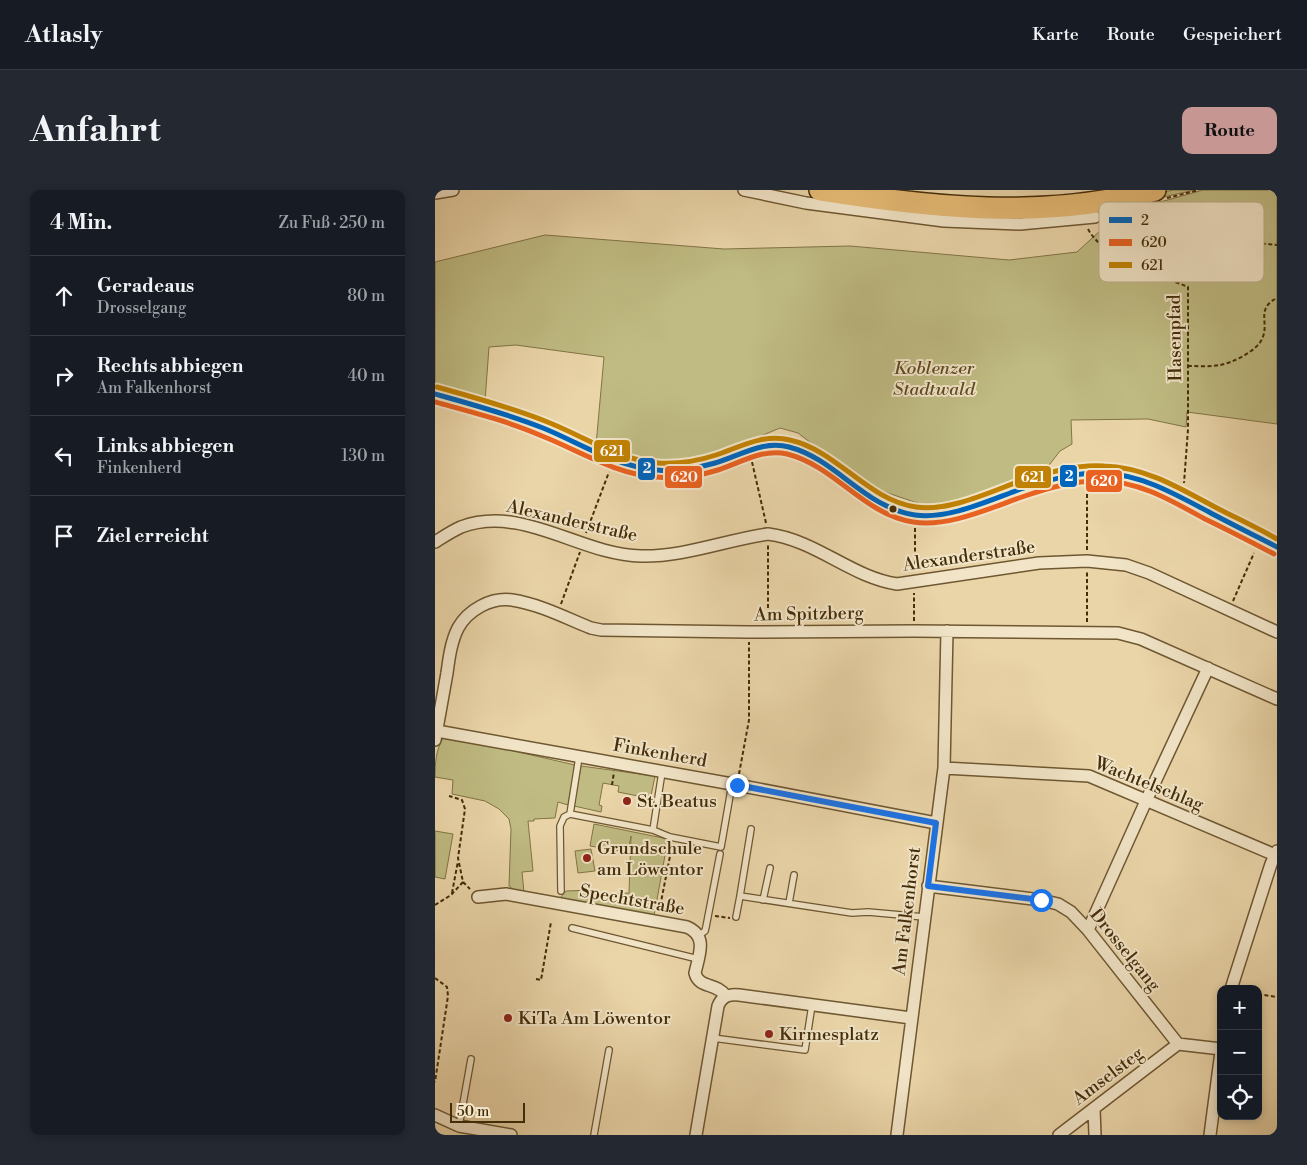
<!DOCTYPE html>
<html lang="de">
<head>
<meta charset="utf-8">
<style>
	:root { --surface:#171b24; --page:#242831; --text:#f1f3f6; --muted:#9ea1a6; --line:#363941; --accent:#c59692 }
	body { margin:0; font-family:"Libre Bodoni",serif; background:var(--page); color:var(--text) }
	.controls { position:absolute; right:15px; bottom:15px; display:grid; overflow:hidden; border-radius:10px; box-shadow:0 2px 8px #0003 }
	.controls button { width:45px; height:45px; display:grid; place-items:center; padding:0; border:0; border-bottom:1px solid var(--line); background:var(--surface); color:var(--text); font:25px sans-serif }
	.scale { position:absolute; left:15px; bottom:12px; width:75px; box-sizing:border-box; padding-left:5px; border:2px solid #442d09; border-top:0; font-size:14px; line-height:18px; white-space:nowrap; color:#442d09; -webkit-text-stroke:4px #f1e4c7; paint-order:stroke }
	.stop { position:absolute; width:15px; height:15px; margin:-11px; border:4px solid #1a73e8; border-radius:50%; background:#fff }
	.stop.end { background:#1a73e8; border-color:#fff; box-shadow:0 1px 5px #0008 }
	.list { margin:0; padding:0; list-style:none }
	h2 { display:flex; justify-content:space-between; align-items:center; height:65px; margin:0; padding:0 20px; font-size:21px }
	h2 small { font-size:16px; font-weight:400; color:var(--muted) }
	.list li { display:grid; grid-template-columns:32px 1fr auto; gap:15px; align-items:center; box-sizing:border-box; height:80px; padding:0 20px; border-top:1px solid var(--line) }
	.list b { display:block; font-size:19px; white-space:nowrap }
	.list p { margin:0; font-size:16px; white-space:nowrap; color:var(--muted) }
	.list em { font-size:16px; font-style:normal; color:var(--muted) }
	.icon { flex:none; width:28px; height:28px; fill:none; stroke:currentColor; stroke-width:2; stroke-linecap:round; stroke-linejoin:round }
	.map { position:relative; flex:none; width:842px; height:945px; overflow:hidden; border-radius:10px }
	header { display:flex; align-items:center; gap:30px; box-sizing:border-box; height:70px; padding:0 25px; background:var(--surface); border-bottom:1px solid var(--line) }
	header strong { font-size:24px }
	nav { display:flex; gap:28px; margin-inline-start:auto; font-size:18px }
	.intro { display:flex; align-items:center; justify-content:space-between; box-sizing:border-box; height:120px; padding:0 30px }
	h1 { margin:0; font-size:35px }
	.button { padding:12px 22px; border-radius:10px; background:var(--accent); color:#111; font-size:18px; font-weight:700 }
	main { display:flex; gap:30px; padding:0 30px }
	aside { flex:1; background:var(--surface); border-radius:10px; box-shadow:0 2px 8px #0003 }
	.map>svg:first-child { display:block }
	.green { fill:#bfbb82; stroke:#827446 }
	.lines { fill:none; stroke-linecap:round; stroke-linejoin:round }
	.lane-casing { stroke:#6e5731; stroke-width:8 }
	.street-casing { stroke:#6e5731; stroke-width:14 }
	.secondary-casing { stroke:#442d09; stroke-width:19 }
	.highway-casing { stroke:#442d09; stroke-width:24 }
	.path { stroke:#442d09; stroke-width:2; stroke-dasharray:4 2.5; stroke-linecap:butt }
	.lane { stroke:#f1e4c7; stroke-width:5.5 }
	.street { stroke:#f1e4c7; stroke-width:11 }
	.secondary { stroke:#f1e4c7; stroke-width:16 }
	.highway { stroke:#e5ba74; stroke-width:21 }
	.bus-1-casing { stroke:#f1e4c7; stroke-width:9 }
	.bus-2-casing { stroke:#f1e4c7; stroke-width:9 }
	.bus-3-casing { stroke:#f1e4c7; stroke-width:9 }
	.bus-1 { stroke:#0065bd; stroke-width:5 }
	.bus-2 { stroke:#e96221; stroke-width:5 }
	.bus-3 { stroke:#c18203; stroke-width:5 }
	.route { stroke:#1a73e8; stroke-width:6 }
	.bus-dot { fill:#442d09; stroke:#f1e4c7; stroke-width:2 }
	.poi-dot { fill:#8f2418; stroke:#f1e4c7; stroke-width:2 }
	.labels { text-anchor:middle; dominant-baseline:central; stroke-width:4; stroke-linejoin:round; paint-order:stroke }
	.street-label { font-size:18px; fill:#442d09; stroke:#f1e4c7 }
	.park-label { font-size:18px; font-style:italic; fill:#5d4921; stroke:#f1e4c7 }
	.poi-label { font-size:18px; fill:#442d09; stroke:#f1e4c7; text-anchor:start }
	.key { fill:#f1e4c7; stroke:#bdad8e; stroke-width:1 }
	.key-label { font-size:14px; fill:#442d09 }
	.line-badge { stroke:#f1e4c7; stroke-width:2 }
	.badge-label { font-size:14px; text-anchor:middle; font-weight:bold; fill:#fff }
</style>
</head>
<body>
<header>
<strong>Atlasly</strong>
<nav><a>Karte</a><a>Route</a><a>Gespeichert</a></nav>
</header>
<div class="intro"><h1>Anfahrt</h1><a class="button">Route</a></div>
<main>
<aside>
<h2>4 Min.<small>Zu Fuß · 250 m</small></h2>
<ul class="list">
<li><svg class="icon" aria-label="ahead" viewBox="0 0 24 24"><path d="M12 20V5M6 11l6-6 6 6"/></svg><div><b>Geradeaus</b><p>Drosselgang</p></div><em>80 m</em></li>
<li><svg class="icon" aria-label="right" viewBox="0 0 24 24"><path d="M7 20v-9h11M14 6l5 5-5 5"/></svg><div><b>Rechts abbiegen</b><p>Am Falkenhorst</p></div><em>40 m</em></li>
<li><svg class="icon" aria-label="left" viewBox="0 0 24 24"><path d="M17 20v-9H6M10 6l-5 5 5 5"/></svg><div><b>Links abbiegen</b><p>Finkenherd</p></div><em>130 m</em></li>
<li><svg class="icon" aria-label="arrive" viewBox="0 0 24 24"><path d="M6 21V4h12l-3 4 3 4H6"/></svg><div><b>Ziel erreicht</b></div></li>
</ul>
</aside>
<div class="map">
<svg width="842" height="945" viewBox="0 0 842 945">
	<rect width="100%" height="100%" fill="#ead5a9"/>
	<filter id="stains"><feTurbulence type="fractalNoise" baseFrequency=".004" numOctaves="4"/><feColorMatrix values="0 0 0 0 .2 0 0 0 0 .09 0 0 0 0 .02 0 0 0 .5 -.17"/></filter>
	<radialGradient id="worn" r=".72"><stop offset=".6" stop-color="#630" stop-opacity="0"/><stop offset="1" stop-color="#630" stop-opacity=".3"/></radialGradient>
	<path class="green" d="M 738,0 L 760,0 L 701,13 L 692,11 Z
		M 768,0 L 842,0 L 842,234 L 752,222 L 751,237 L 713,229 L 636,230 L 637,254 L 625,261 L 608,283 L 497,318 L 432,296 L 363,243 L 345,238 L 278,266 L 258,271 L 226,272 L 203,270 L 161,255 L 169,167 L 81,155 L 54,157 L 50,211 L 0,195 L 0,72 L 110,45 L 289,59 L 415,56 L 574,70 L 642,62 L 667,39 L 665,29 L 669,27 L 669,21 L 729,11 Z
		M 13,546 L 140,575 L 133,615 L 123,612 L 120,628 L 99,629 L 99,631 L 93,631 L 98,681 L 87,682 L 89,702 L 79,700 L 74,696 L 76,639 L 74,629 L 64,619 L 50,611 L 17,604 L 18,590 L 0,587 C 0,573 1,560 8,548 Z
		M 146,576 L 220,586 L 216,606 L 213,606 L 213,608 L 183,602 L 184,596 L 168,593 L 164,615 L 167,616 L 166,622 L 139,616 Z
		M 159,634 L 233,649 L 219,726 L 125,708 L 131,701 L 158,700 L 159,705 L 194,703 L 196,646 L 193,662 L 155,656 Z
		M 0,641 L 18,644 L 10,689 L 0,687 Z
		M 156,659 L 160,681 L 143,683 L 140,661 Z"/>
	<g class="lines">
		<defs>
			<path id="lane" d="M 135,624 L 218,640 L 235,647 L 286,657 L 297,594
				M 218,640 L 227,582
				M 126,701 L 125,636 L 129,627 L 135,624 L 144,567
				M 305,706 L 316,639
				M 328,710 L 335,678
				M 354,713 L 359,685
				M 301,727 L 305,706 L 417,723 L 433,722 L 489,727
				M 137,738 L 263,769
				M 263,746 L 270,741 L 271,737 L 285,664
				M 278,848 L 370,860 L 377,815
				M 24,936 L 36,869
				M 159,945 L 174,860"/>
			<path id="street" d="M 309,0 L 371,13 L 509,31 L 585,34 L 660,27
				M 0,3 L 18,0
				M 0,352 C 8,347 17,341 26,337 C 88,314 145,365 206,366 C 249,367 291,350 333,344 C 381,350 416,387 462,394 L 604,373 L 652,371 L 691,375 L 714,383 L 842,442
				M 2,541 L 297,594 L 501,633
				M 0,550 C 4,528 8,505 12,483 C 14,468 16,452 23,438 C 33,420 56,407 77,410 C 104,414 131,428 156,438 L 166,440 L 313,442 L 479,441 L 683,443 L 706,449 L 842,509
				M 509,578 L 654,586 L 840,665
				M 493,696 L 606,710 L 623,714 L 636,722 L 653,740 L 743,854 L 786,859
				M 43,707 L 71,704 L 252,737 C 273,746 264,765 260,783 C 264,799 281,792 291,806
				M 653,740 L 711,611 L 773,478
				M 796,799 L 836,674 L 842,661
				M 659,919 L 660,945
				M 0,925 L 24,936 L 76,945
				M 261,945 L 283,816 C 287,806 294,804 304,805 L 476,828
				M 462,945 L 509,578 L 512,441
				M 624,945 L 743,854
				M 775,945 L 786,862"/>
			<path id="secondary" d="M 0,204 C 36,214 73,224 108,238 C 146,253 180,277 222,280 C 242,281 261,278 280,273 C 304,266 328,250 354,257 C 402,268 429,318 480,325 C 511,329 558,308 589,298 C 614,290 641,282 668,283 C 706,284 741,304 774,322 C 796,333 819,345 842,357"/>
			<path id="highway" d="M 385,0 C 497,18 609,30 720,0"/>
		</defs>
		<use href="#lane" class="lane-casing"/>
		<use href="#street" class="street-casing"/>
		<use href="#secondary" class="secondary-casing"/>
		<use href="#highway" class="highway-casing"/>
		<path class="path" d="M 732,8 L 764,0
			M 653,39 C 668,68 724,85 753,97 L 753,239 L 749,293
			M 689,71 L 698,59 L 714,47 L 735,41 L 782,49 L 842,55
			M 753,176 C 763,176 775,177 785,175 C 797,173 822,161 827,149 C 835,133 820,119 842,108
			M 317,272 L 331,333
			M 151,343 L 174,282
			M 652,360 L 652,298
			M 480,381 L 480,338
			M 798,411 L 819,363
			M 126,414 L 145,362
			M 333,431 L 333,355
			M 479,431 L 479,403
			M 652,432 L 652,382
			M 304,584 L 314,530 L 314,452
			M 177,595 L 179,582
			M 28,692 L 35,699
			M 17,703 L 23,671
			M 0,715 L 16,705 L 28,692 L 23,668 L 30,619 L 27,610 L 14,606
			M 224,722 L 237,656
			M 280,726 L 295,728
			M 0,788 L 12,797 L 13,806 L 0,892
			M 101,789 L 106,790 L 116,732
			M 823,804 L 842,807"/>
		<use href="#lane" class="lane"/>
		<use href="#street" class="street"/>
		<use href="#secondary" class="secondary"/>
		<use href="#highway" class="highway"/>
		<defs>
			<path id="bus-1" d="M 0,204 C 36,214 73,224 108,238 C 145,253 181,277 222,280 C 241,282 262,278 280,273 C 304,266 328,250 354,257 C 401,269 430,318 480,325 C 514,330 557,309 589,298 C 614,290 641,282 669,283 C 707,285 740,304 774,322 C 796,334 819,345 842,357"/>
			<path id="bus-2" d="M 0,212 C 36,222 73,231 107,246 C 145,261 180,284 221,287 C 241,289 264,286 283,280 C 305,273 328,258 352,264 C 400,276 428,324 478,332 C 512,338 555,318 587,307 C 612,298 639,290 666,291 C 704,291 737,311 770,329 C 793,340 816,352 839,364"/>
			<path id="bus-3" d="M 2,197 C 38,207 75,217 110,231 C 147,245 182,270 223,273 C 242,274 263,271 281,265 C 305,257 329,243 355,250 C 403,261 432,310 481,317 C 513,322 555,302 585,291 C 612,283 640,274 669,276 C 709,277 743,297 778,316 C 799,327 821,337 842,349"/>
		</defs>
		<use href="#bus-1" class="bus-1-casing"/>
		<use href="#bus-2" class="bus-2-casing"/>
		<use href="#bus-3" class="bus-3-casing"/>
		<use href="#bus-1" class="bus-1"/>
		<use href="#bus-2" class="bus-2"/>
		<use href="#bus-3" class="bus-3"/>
	</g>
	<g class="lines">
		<path class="route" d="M 302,595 L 501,633 L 493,696 L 606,710"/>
	</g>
	<circle class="bus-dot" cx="458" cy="319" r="4.5"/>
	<g class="poi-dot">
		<circle cx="192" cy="611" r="5"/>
		<circle cx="152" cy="668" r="5"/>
		<circle cx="73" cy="828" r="5"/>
		<circle cx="334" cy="844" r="5"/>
	</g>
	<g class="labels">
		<g class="street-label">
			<text transform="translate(740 148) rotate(-91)">Hasenpfad</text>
			<text transform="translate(137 331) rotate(13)">Alexanderstraße</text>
			<text transform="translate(534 366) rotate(-8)">Alexanderstraße</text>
			<text transform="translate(374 424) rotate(-1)">Am Spitzberg</text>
			<text transform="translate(225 563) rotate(10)">Finkenherd</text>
			<text transform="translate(714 594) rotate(22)">Wachtelschlag</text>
			<text transform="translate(197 710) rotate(10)">Spechtstraße</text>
			<text transform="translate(472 721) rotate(-83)">Am Falkenhorst</text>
			<text transform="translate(690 760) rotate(51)">Drosselgang</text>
			<text transform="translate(673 886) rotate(-37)">Amselsteg</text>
		</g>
		<g class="park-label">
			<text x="499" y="178">Koblenzer<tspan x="499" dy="21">Stadtwald</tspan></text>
		</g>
		<g class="poi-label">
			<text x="202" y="611">St. Beatus</text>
			<text x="162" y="658">Grundschule<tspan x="162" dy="21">am Löwentor</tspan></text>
			<text x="83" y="828">KiTa Am Löwentor</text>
			<text x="344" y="844">Kirmesplatz</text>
		</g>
	</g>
	<rect x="664" y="12" width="165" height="80" rx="8" class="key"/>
	<rect x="674" y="27" width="23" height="6" fill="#0065bd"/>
	<rect x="674" y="49" width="23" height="7" fill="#e96221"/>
	<rect x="674" y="72" width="23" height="6" fill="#c18203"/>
	<g class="key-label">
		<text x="706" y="35">2</text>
		<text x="706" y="57">620</text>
		<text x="706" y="80">621</text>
	</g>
	<g class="line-badge">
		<rect x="158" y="249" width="38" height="24" rx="5" fill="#c18203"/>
		<rect x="202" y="267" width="19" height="24" rx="5" fill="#0065bd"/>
		<rect x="624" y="274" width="19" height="24" rx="5" fill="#0065bd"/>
		<rect x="229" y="275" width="39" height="24" rx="5" fill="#e96221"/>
		<rect x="579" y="275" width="38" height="24" rx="5" fill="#c18203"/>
		<rect x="650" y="279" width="38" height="24" rx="5" fill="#e96221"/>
	</g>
	<g class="badge-label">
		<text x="177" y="266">621</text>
		<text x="212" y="283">2</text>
		<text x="634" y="291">2</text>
		<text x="249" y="292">620</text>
		<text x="598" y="292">621</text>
		<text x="669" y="296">620</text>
	</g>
	<rect width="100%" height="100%" filter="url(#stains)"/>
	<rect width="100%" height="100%" fill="url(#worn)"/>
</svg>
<div class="controls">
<button>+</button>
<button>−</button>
<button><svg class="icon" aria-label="locate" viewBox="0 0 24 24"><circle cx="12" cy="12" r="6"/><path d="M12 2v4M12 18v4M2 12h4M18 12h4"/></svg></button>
</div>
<div class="scale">50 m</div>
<div class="stop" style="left:606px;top:710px"></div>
<div class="stop end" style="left:302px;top:595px"></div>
</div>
</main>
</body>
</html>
